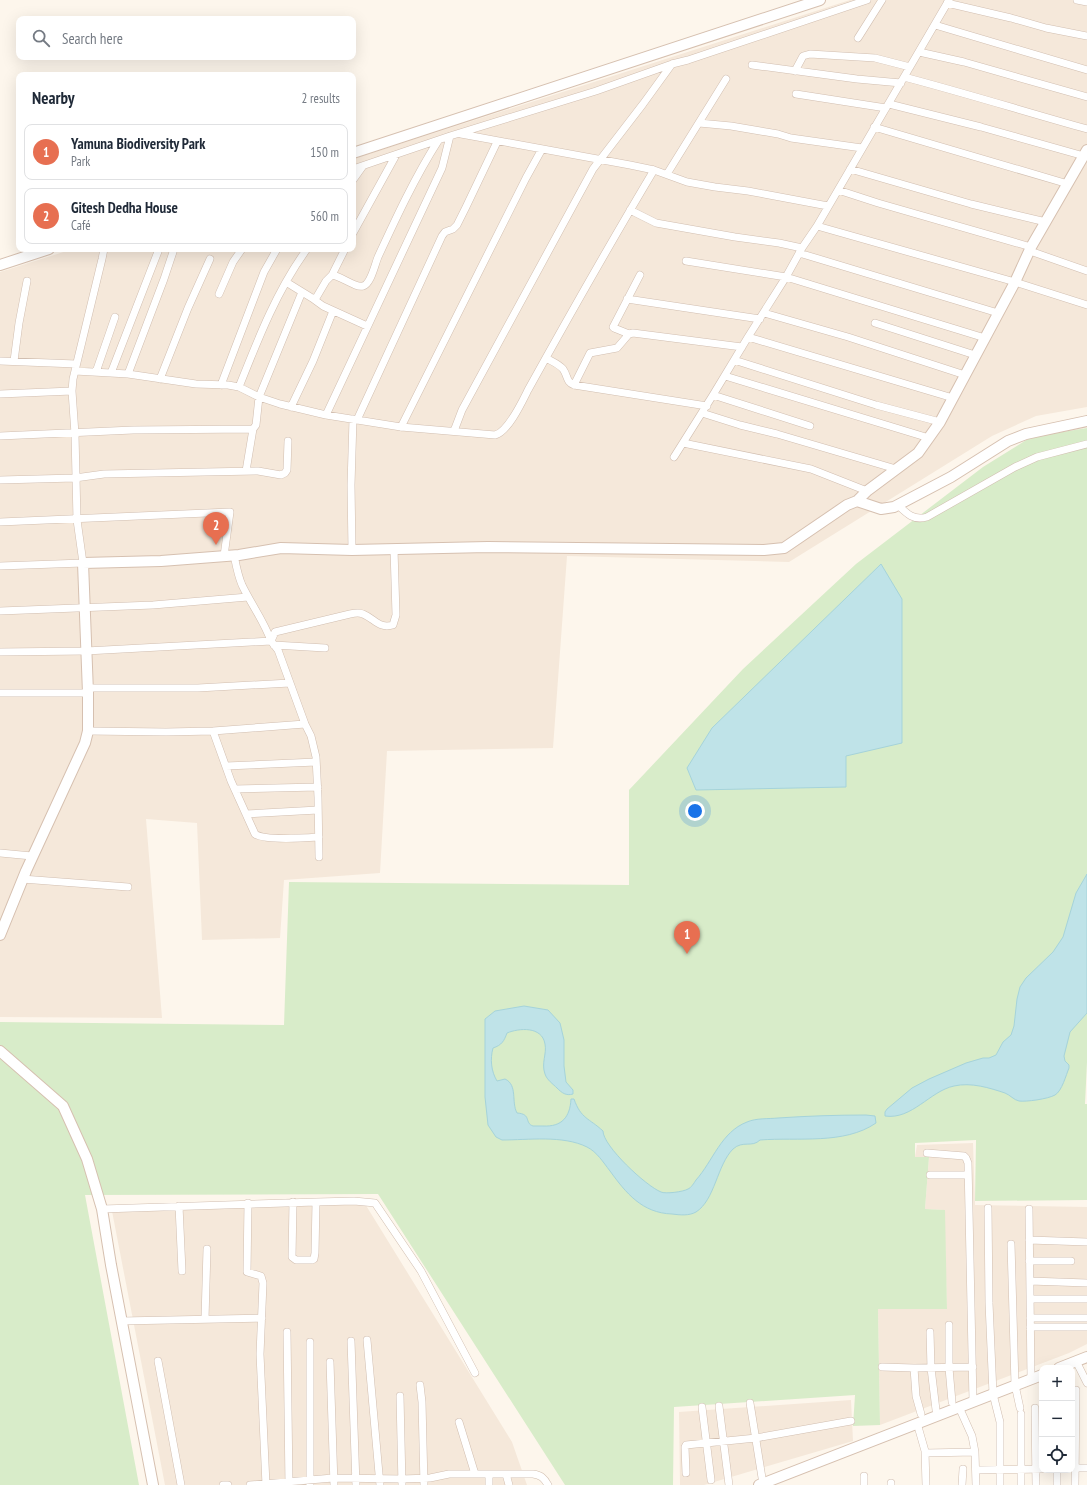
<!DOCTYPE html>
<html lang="en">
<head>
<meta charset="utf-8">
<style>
	:root { --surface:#fff; --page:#f6f6f7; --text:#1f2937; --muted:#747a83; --line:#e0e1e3; --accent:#e76f51 }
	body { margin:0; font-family:"PT Sans Narrow",sans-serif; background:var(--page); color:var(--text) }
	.controls { position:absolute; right:12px; bottom:12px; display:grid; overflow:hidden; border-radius:8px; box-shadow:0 4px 16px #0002 }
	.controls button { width:36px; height:36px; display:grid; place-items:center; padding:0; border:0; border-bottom:1px solid var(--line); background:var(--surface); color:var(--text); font:20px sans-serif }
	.you { position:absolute; left:695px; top:811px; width:14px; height:14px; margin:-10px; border:3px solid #fff; border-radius:50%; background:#1a73e8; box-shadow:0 0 0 6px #1a73e833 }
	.badge { display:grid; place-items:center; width:26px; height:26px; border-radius:50%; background:var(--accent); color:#fff; font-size:13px; font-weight:700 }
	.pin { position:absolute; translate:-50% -33px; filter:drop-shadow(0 1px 2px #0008) }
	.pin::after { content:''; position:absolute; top:21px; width:14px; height:12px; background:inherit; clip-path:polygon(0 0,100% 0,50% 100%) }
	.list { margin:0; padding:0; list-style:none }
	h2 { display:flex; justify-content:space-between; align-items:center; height:52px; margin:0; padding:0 16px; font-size:17px }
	h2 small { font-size:13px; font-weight:400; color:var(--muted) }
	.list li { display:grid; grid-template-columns:26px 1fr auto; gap:12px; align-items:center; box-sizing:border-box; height:56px; margin:0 8px 8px; padding:0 8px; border:1px solid var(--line); border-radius:8px }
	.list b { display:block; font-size:15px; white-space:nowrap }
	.list p { margin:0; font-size:13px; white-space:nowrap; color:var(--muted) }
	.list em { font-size:13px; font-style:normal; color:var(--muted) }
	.icon { flex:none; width:22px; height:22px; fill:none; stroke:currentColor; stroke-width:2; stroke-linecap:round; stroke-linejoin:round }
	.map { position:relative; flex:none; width:1087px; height:1485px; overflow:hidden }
	.search { position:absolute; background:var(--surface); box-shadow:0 4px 16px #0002; left:16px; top:16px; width:340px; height:44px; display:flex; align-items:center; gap:10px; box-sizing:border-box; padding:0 14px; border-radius:8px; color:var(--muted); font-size:15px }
	.panel { position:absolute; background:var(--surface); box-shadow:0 4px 16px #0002; left:16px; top:72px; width:340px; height:180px; border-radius:8px }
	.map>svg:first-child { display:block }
	.residential { fill:#f5e8da }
	.green { fill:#d8ecc9 }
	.water { fill:#bfe3e8; stroke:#a5d3da }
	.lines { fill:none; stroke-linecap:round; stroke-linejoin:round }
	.street-casing { stroke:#d1beb0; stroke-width:8 }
	.secondary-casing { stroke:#d6c0b0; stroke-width:12 }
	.street { stroke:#fff; stroke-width:7 }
	.secondary { stroke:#fff; stroke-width:10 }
</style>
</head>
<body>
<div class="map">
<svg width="1087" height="1485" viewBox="0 0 1087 1485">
	<rect width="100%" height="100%" fill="#fdf6ec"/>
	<path class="residential" d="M 850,0 L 1087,0 L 1087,407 L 1036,416 L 992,436 L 789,562 L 567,556 L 553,748 L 387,751 L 380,873 L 284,880 L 280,938 L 202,940 L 197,823 L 146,819 L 162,1018 L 0,1017 L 0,272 L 73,249 L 353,249 L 353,159 Z
		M 973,1143 L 975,1205 L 1087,1207 L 1087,1344 L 1069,1353 L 880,1425 L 878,1309 L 947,1309 L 944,1210 L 925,1209 L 929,1157 L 915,1157 L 917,1145 Z
		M 362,1199 L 512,1442 L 527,1485 L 165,1485 L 111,1206 Z
		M 851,1400 L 853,1441 L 704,1485 L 680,1485 L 679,1412 Z"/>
	<path class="green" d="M 1087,428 L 1087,1062 L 1085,1104 L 1087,1104 L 1087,1200 L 975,1201 L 976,1140 L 915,1143 L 915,1157 L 929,1157 L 925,1209 L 945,1210 L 947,1309 L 878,1309 L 880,1425 L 853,1426 L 855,1395 L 674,1407 L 673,1485 L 565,1485 L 378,1194 L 85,1195 L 139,1485 L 0,1485 L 0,1022 L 284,1025 L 289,882 L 629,885 L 629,790 L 743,669 L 856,564 L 983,467 L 1031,437 Z"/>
	<path class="water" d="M 881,564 L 902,599 L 902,743 L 846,756 L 846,787 L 696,790 L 687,768 L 712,728 Z
		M 1087,874 L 1087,1013 L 1070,1032 L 1064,1056 L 1065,1061 L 1069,1065 L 1069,1068 C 1066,1075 1062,1091 1055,1095 C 1048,1099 1026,1102 1019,1101 C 1014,1100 1010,1095 1005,1093 C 990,1088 971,1082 954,1086 C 930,1091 912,1120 885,1116 L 885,1112 L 887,1109 L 912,1088 L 929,1079 L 966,1063 L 983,1058 L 989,1058 L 996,1055 L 1003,1042 L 1011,1035 L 1014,1026 L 1017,999 L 1020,987 L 1026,978 L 1053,952 L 1063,937 L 1076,893 Z
		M 524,1006 L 548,1010 L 560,1023 L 564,1040 L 564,1066 L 566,1082 L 573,1090 L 573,1094 C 566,1096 562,1093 557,1088 C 553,1084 547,1080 545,1074 C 541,1063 547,1054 545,1044 C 542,1026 519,1028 507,1033 C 504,1041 502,1045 493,1048 C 490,1059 491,1071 497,1081 L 505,1079 C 518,1085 511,1102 517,1113 C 532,1114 524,1123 533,1126 C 536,1126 540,1126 543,1126 C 562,1127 570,1117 571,1099 L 574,1099 C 581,1119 589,1118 603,1131 C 603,1146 646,1186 661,1192 C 665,1194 683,1192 688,1189 C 691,1188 694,1183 696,1180 C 713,1161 721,1132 747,1122 C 756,1118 768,1119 778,1118 C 807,1116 837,1115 866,1115 L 875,1116 L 876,1123 C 844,1145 798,1137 760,1140 C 752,1148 743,1140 733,1149 C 717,1165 715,1200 696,1212 C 689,1216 680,1215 672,1214 C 642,1213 626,1193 610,1171 C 603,1162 597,1152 587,1147 C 563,1135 528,1140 502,1140 L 496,1137 L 488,1125 L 485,1097 L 485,1019 L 495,1011 Z"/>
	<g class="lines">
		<defs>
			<path id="street" d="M 1077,0 L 1087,2
				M 947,3 L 1011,18 L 1046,28 L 1087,36
				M 935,25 L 1087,70
				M 858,38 L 882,0
				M 919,52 L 964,62 L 1087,97
				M 752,65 L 857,79 L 901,83
				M 795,71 L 803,56 L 810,54 L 875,58 L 910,67
				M 904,77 C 965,93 1026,112 1087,129
				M 796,94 L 886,108
				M 889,104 L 981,127 L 1084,156
				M 699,123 L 731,126 L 778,134 L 791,138 L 862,148
				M 874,127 L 1068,184
				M 461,134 L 630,165 L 654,170 L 687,182 L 715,187 L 748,191 L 828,206
				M 353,169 L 450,136 L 596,91 L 672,64 L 688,60 L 867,0
				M 850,169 L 971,204 L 1046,222
				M 667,174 L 726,79
				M 353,180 L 363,166
				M 838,190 L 878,203 L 1031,247
				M 630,210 L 656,223 L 735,237 L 779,243 L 802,248
				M 817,226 L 1015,282 L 1087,305
				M 353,233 L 396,155
				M 1030,251 L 1087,271
				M 799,253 L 998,313
				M 686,261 L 786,277 L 985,338
				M 332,275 L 345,249
				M 286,282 L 312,298 L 316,298 L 326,281 L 332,275 C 341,276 355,288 363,286 C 371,284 375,264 378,257 C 396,218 415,177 438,141
				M 219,294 L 233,262 L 242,249
				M 312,298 L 323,306 L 367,326
				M 627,299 L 760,319
				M 764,313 L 848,337 L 965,375
				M 875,323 L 975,355
				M 629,334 L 614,328 L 613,327 L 640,275
				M 748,337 L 953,398
				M 546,358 C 551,361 559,364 563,369 C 568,376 566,382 574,385 L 707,406
				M 734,360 L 876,405 L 940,422
				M 0,361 L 76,364
				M 14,361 L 19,323 L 27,281
				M 75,371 L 128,374 L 196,384 L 228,385 L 239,387 L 259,397 L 280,404 L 326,415 L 401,427 L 495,435 C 508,432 522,402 528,390 C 569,316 611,242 654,170
				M 96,372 L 115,317
				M 111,373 L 159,249
				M 128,374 L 164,279 L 174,249
				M 725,376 L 929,438
				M 160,379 L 188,308 L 210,259
				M 221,385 L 264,272 L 277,249
				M 574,385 L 590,353 L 617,348 L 629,334 L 633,333 L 742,347
				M 239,387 C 258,339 277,290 307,249
				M 0,394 L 72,391
				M 713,395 L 810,426
				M 291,407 L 313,361 L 333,311
				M 702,413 L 740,425 L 777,434 L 896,469
				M 326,415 L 442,168 L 450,136
				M 357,420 L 442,236 L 445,232 L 453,229 L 457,225 L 466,207 L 497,142
				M 401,427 L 526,178 L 542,149
				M 454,431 L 462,410 L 593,169 L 643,104 L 672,64
				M 0,436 L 133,430 L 253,429 L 256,425 L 259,397 L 302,292
				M 683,443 L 811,469 L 867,491
				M 674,457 L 713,395 L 748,337 L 786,277 L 802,248 L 817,226 L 949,0
				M 246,471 L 253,429
				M 0,480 L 75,478 L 104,474 L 258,471 L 281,475 L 285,473 L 287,470 L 288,441
				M 898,505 C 907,514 914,521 927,517 L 1015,467 L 1037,457 L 1087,444
				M 0,522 L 230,512 L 224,556
				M 352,550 L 351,485 L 353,419
				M 234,555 C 236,565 238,576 242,585 C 251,604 264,621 271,641
				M 0,566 L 83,563 L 77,520 L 75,434 L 72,391 L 73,379 L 102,259 L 104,249
				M 0,611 L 153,605 L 248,597
				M 271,641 L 275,632 L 350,614 C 354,613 359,612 363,614 C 375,619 379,629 393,625 L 396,615 L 394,549
				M 274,645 L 325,648
				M 0,652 L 86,651 L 271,641 L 278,650 L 305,724 L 311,736 L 316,757 L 318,797 L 319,857
				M 87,688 L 198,688 L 290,683
				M 0,693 L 88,693
				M 88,731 L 166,732 L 213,731 L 305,724
				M 213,731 L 231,781 L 255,834 C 264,841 305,838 319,837
				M 226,766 L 316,762
				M 235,789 L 318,787
				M 246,814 L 318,810
				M 0,853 L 32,856
				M 22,879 L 128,887
				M 927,1153 L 964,1156 L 966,1158 L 968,1163 L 973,1402
				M 930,1175 L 968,1175
				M 293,1202 L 292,1257 L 296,1260 L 312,1260 L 314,1259 L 315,1253 L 316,1202
				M 248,1203 L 247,1272 L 261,1276 L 263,1283 L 260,1354 L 266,1485
				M 179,1206 L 182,1271
				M 988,1208 L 989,1303 L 993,1394 L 1000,1422 L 1000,1485
				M 102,1209 L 316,1202 L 354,1201 L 375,1203 L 421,1271 L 475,1373
				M 1029,1209 L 1031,1379
				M 1029,1240 L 1087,1242
				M 1011,1244 L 1015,1385 L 1020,1408
				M 1029,1261 L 1071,1261
				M 1030,1281 L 1087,1283
				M 1030,1299 L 1087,1299
				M 1030,1318 L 1087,1318
				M 205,1319 L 207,1249
				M 121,1321 L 262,1318
				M 949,1325 L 949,1368 L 952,1402
				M 1030,1327 L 1087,1327
				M 287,1332 L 289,1485
				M 930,1332 L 931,1368 L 936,1410
				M 367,1340 L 380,1485
				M 351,1341 L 356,1485
				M 310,1342 L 310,1485
				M 158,1361 L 181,1485
				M 1076,1361 L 1087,1383
				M 330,1362 L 334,1485
				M 882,1367 L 914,1368 L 973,1367
				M 914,1368 L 916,1396 L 921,1414
				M 420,1385 L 422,1402 L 424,1485
				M 400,1396 L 402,1485
				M 750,1403 L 763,1484
				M 719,1406 L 729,1485
				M 702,1407 L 711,1480
				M 959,1407 L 972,1436 L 975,1452 L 976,1485
				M 1035,1408 L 1036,1485
				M 1021,1414 L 1021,1485
				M 459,1422 L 475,1474
				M 917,1423 L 925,1451 L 926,1485
				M 925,1453 L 975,1452
				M 1072,1468 L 1087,1468
				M 976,1470 L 1042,1469
				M 686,1473 L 685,1447 L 686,1445 L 756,1438 L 851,1421
				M 489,1474 L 489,1485
				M 506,1474 L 509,1485
				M 864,1476 L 864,1485
				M 891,1483 L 891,1485
				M 223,1485 L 228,1485
				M 250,1485 L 333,1478 L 402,1479 L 430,1478 L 449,1474 L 533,1474 C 541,1475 544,1478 548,1485
				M 962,1485 L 963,1469
				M 1057,1485 L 1057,1470
				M 1075,1485 L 1076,1390"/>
			<path id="secondary" d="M 353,153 L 820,0
				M 0,265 L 49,249
				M 857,501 L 867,491 L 918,453 L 940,422 L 1015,282 L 1031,247 L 1087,150
				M 0,935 L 26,871 L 85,743 L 88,731 L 88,693 L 83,563 L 161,561 L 239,555 L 281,548 L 352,550 L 488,547 L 764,550 L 784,548 L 847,505 L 857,501 L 881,509 L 894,507 L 951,477 L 1008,441 L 1026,434 L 1087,421
				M 0,1051 L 63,1106 L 87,1159 L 102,1209 L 111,1265 L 153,1485
				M 1059,1368 L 1087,1357
				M 759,1485 L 1042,1375"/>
		</defs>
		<use href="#street" class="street-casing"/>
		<use href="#secondary" class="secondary-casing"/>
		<use href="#street" class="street"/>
		<use href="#secondary" class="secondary"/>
	</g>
</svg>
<div class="controls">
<button>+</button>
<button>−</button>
<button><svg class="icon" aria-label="locate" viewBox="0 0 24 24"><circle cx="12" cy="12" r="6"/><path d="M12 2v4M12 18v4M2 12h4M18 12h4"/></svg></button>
</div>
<div class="you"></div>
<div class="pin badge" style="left:687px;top:954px">1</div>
<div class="pin badge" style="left:216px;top:545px">2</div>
<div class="search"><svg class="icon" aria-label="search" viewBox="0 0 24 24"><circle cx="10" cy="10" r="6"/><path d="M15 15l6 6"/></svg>Search here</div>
<section class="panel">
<h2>Nearby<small>2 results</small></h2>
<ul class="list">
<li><span class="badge">1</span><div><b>Yamuna Biodiversity Park</b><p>Park</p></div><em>150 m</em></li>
<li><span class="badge">2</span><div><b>Gitesh Dedha House</b><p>Café</p></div><em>560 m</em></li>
</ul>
</section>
</div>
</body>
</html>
